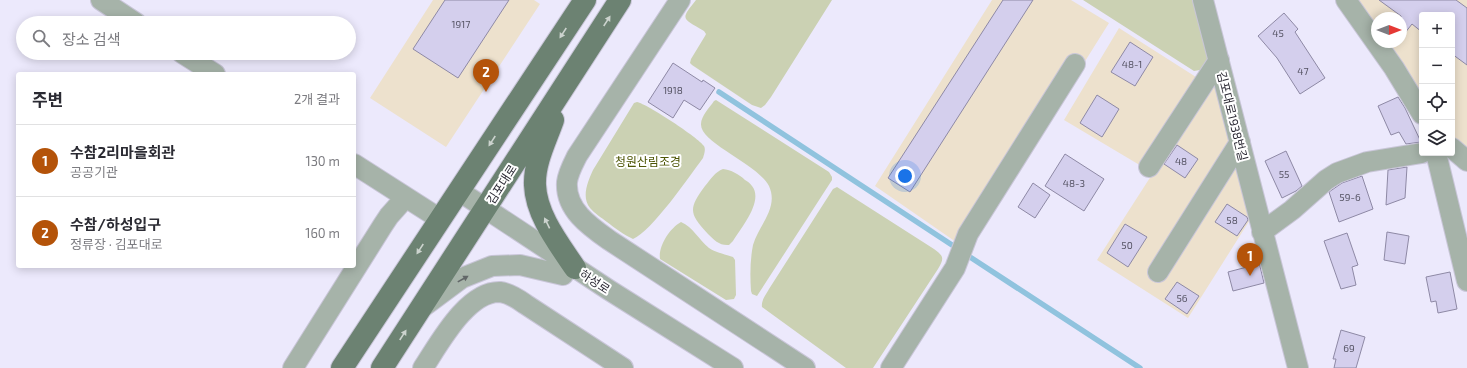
<!DOCTYPE html>
<html lang="ko">
<head>
<meta charset="utf-8">
<style>
	:root { --surface:#fff; --page:#f2f2f3; --text:#2b2b33; --muted:#7c7c81; --line:#e1e1e2; --accent:#b45309 }
	body { margin:0; font-family:"Exo 2","Noto Sans KR",sans-serif; background:var(--page); color:var(--text) }
	.controls { position:absolute; right:12px; top:12px; display:grid; overflow:hidden; border-radius:4px; box-shadow:0 2px 10px #0003 }
	.controls button { width:36px; height:36px; display:grid; place-items:center; padding:0; border:0; border-bottom:1px solid var(--line); background:var(--surface); color:var(--text); font:20px sans-serif }
	.compass { position:absolute; left:1371px; top:12px; width:36px; height:36px; border-radius:50%; background:var(--surface); box-shadow:0 2px 10px #0003; rotate:90deg }
	.you { position:absolute; left:905px; top:176px; width:14px; height:14px; margin:-10px; border:3px solid #fff; border-radius:50%; background:#1a73e8; box-shadow:0 0 0 6px #1a73e833 }
	.badge { display:grid; place-items:center; width:26px; height:26px; border-radius:50%; background:var(--accent); color:#fff; font-size:13px; font-weight:700 }
	.pin { position:absolute; translate:-50% -33px; filter:drop-shadow(0 1px 2px #0008) }
	.pin::after { content:''; position:absolute; top:21px; width:14px; height:12px; background:inherit; clip-path:polygon(0 0,100% 0,50% 100%) }
	.list { margin:0; padding:0; list-style:none }
	h2 { display:flex; justify-content:space-between; align-items:center; height:52px; margin:0; padding:0 16px; font-size:17px }
	h2 small { font-size:13px; font-weight:400; color:var(--muted) }
	.list li { display:grid; grid-template-columns:26px 1fr auto; gap:12px; align-items:center; box-sizing:border-box; height:72px; padding:0 16px; border-top:1px solid var(--line) }
	.list b { display:block; font-size:15px; white-space:nowrap }
	.list p { margin:0; font-size:13px; white-space:nowrap; color:var(--muted) }
	.list em { font-size:13px; font-style:normal; color:var(--muted) }
	.icon { flex:none; width:22px; height:22px; fill:none; stroke:currentColor; stroke-width:2; stroke-linecap:round; stroke-linejoin:round }
	.map { position:relative; flex:none; width:1467px; height:368px; overflow:hidden }
	.search { position:absolute; background:var(--surface); box-shadow:0 2px 10px #0003; left:16px; top:16px; width:340px; height:44px; display:flex; align-items:center; gap:10px; box-sizing:border-box; padding:0 14px; border-radius:22px; color:var(--muted); font-size:15px }
	.panel { position:absolute; background:var(--surface); box-shadow:0 2px 10px #0003; left:16px; top:72px; width:340px; height:196px; border-radius:4px }
	.map>svg:first-child { display:block }
	.industrial { fill:#ede1cd }
	.green { fill:#cbd1b3 }
	.lines { fill:none; stroke-linecap:round; stroke-linejoin:round }
	.stream { stroke:#90c3de; stroke-width:5.5 }
	.building { fill:#d4cfed; stroke:#8e89a5 }
	.minor-casing { stroke:#c9c6d8; stroke-width:22 }
	.major-casing { stroke:#c9c6d8; stroke-width:24 }
	.minor { stroke:#a6b3a9; stroke-width:20 }
	.major { stroke:#6c8272; stroke-width:22 }
	.oneway { fill:#ccd3ce }
	.oneway2 { fill:#626768 }
	.labels { text-anchor:middle; dominant-baseline:central; stroke-width:4; stroke-linejoin:round; paint-order:stroke }
	.number-label { font-size:10px; fill:#545262 }
	.street-label { font-size:12px; fill:#2a2833; stroke:#fff }
	.park-label { font-size:12px; fill:#4e5606; stroke:#fff }
</style>
</head>
<body>
<div class="map">
<svg width="1467" height="368" viewBox="0 0 1467 368">
	<rect width="100%" height="100%" fill="#ece9fc"/>
	<path class="industrial" d="M 433,0 L 534,0 L 540,4 L 446,147 L 370,98 Z
		M 992,0 L 1071,0 L 1109,23 L 983,224 L 977,239 L 969,251 L 875,186 Z
		M 1354,0 L 1467,0 L 1467,155 L 1452,141 L 1452,15 L 1422,15 L 1422,100 L 1383,42 L 1401,42 L 1401,18 L 1377,18 L 1377,33 Z
		M 1119,28 L 1196,77 L 1209,66 L 1253,215 L 1188,318 L 1097,260 L 1153,173 L 1064,120 Z"/>
	<path class="green" d="M 696,0 L 832,0 L 771,97 L 765,105 L 761,108 L 752,105 L 692,65 L 690,63 L 691,59 L 705,36 L 706,34 L 704,31 C 683,18 679,21 696,0 Z
		M 1083,0 L 1198,0 L 1210,55 L 1200,70 L 1194,71 Z
		M 716,100 L 829,172 L 832,177 L 832,180 L 757,296 L 752,294 L 751,291 C 750,276 750,260 753,245 C 759,225 779,208 769,186 C 758,164 700,143 701,124 C 701,116 710,107 714,101 Z
		M 637,102 C 647,104 699,138 704,146 C 706,150 704,154 703,158 C 689,177 652,231 633,239 C 624,235 615,228 607,222 C 602,218 594,213 590,208 C 581,197 588,181 593,170 L 634,103 Z
		M 723,169 C 731,170 739,174 745,180 C 747,181 750,183 752,186 C 764,201 741,228 733,241 L 729,245 C 720,246 714,240 708,234 C 688,213 689,208 705,186 C 711,179 715,172 723,169 Z
		M 837,187 L 934,249 C 943,256 945,257 938,269 L 873,368 L 846,368 L 762,307 C 761,300 766,295 769,289 L 833,189 Z
		M 681,222 C 693,227 699,240 709,248 C 716,253 725,254 733,257 L 735,260 L 736,295 L 734,299 L 726,300 L 660,259 C 658,246 670,228 681,222 Z"/>
	<g class="lines">
		<path class="stream" d="M 719,92 L 952,245
			M 970,257 L 1140,368"/>
	</g>
	<path class="building" d="M 445,0 L 509,0 L 458,78 L 413,49 Z
		M 1003,0 L 1033,0 L 910,192 L 888,178 Z
		M 1379,0 L 1456,0 L 1467,8 L 1467,65 L 1452,54 L 1452,15 L 1422,15 L 1422,32 L 1412,24 L 1401,38 L 1401,16 Z
		M 1284,13 L 1298,29 L 1295,32 L 1325,78 L 1300,94 L 1277,58 L 1258,36 Z
		M 1130,42 L 1153,57 L 1135,86 L 1111,72 Z
		M 673,63 L 702,82 L 703,80 L 715,88 L 700,110 L 684,100 L 673,118 L 648,102 Z
		M 1097,95 L 1119,109 L 1102,137 L 1080,123 Z
		M 1398,97 L 1405,108 L 1421,142 L 1406,144 L 1399,132 L 1391,135 L 1378,106 Z
		M 1177,145 L 1198,159 L 1185,178 L 1164,164 Z
		M 1286,151 L 1302,186 L 1296,191 L 1282,198 L 1265,161 Z
		M 1065,154 L 1104,179 L 1084,211 L 1045,186 Z
		M 1407,167 L 1405,198 L 1386,205 L 1388,170 Z
		M 1362,176 L 1373,209 L 1339,222 L 1329,192 L 1342,183 Z
		M 1033,183 L 1050,195 L 1035,218 L 1018,207 Z
		M 1227,204 L 1247,217 L 1248,220 L 1237,236 L 1215,222 Z
		M 1125,224 L 1147,237 L 1128,267 L 1107,253 Z
		M 1387,232 L 1409,236 L 1405,264 L 1384,260 Z
		M 1347,233 L 1358,265 L 1352,267 L 1356,285 L 1341,289 L 1324,241 Z
		M 1258,258 L 1264,283 L 1233,291 L 1228,272 L 1247,267 L 1245,262 Z
		M 1450,272 L 1457,309 L 1438,313 L 1436,301 L 1431,302 L 1426,277 Z
		M 1177,282 L 1199,296 L 1187,314 L 1165,299 Z
		M 1341,330 L 1365,337 L 1356,368 L 1334,368 L 1336,359 L 1333,359 Z"/>
	<g class="lines">
		<defs>
			<path id="minor" d="M 101,0 L 136,23
				M 680,0 L 577,156 C 573,164 568,173 567,182 C 565,209 589,226 609,240 L 805,368
				M 1203,0 L 1298,368
				M 1346,0 L 1394,68 L 1422,114
				M 182,53 L 215,74
				M 1452,148 L 1467,161
				M 1436,153 L 1467,281
				M 354,164 L 440,219
				M 1149,167 L 1219,60
				M 459,191 L 609,290 L 733,368
				M 1262,232 L 1292,210 L 1326,180 L 1337,173 L 1367,162 L 1422,153
				M 1158,272 L 1240,142
				M 423,307 L 462,278 L 492,266 L 520,265 L 563,275
				M 293,368 L 383,225 L 389,216 L 405,198
				M 423,368 C 439,344 467,291 500,292 C 509,293 518,299 525,304 L 623,368
				M 891,368 L 955,268 L 968,234 L 1075,64"/>
			<path id="major" d="M 553,120 C 546,140 534,163 535,185 C 536,215 559,244 575,268
				M 342,368 L 585,0
				M 382,368 L 620,0"/>
		</defs>
		<use href="#minor" class="minor-casing"/>
		<use href="#major" class="major-casing"/>
		<use href="#minor" class="minor"/>
		<use href="#major" class="major"/>
	</g>
	<defs><path id="oneway-solid" d="M-6-.8H1V-3.2L6.5 0L1 3.2V.8H-6Z"/></defs>
	<g class="oneway">
		<use href="#oneway-solid" transform="translate(607 21) rotate(-57)"/>
		<use href="#oneway-solid" transform="translate(563 33) rotate(123)"/>
		<use href="#oneway-solid" transform="translate(492 141) rotate(123)"/>
		<use href="#oneway-solid" transform="translate(547 223) rotate(-116)"/>
		<use href="#oneway-solid" transform="translate(420 249) rotate(123)"/>
		<use href="#oneway-solid" transform="translate(403 335) rotate(-57)"/>
	</g>
	<use class="oneway2" href="#oneway-solid" transform="translate(463 279) rotate(-29)"/>
	<g class="labels">
		<g class="number-label">
			<text x="461" y="24">1917</text>
			<text x="1278" y="33">45</text>
			<text x="1132" y="64">48-1</text>
			<text x="1303" y="71">47</text>
			<text x="673" y="90">1918</text>
			<text x="1181" y="161">48</text>
			<text x="1284" y="174">55</text>
			<text x="1074" y="183">48-3</text>
			<text x="1350" y="197">59-6</text>
			<text x="1232" y="220">58</text>
			<text x="1127" y="245">50</text>
			<text x="1182" y="298">56</text>
			<text x="1349" y="348">69</text>
		</g>
		<g class="street-label">
			<text transform="translate(1233 116) rotate(76)">김포대로1938번길</text>
			<text transform="translate(501 184) rotate(-57)">김포대로</text>
			<text transform="translate(595 281) rotate(33)">하성로</text>
		</g>
		<g class="park-label">
			<text x="648" y="161">청원산림조경</text>
		</g>
	</g>
</svg>
<div class="controls">
<button>+</button>
<button>−</button>
<button><svg class="icon" aria-label="locate" viewBox="0 0 24 24"><circle cx="12" cy="12" r="6"/><path d="M12 2v4M12 18v4M2 12h4M18 12h4"/></svg></button>
<button><svg class="icon" aria-label="layers" viewBox="0 0 24 24"><path d="M12 4l9 5-9 5-9-5zM3 14l9 5 9-5"/></svg></button>
</div>
<svg class="compass" viewBox="-18 -18 36 36"><path d="M0-13l5 13h-10z" fill="#e53935"/><path d="M0 13l5-13h-10z" fill="#7c7c81"/></svg>
<div class="you"></div>
<div class="pin badge" style="left:1250px;top:276px">1</div>
<div class="pin badge" style="left:486px;top:92px">2</div>
<div class="search"><svg class="icon" aria-label="search" viewBox="0 0 24 24"><circle cx="10" cy="10" r="6"/><path d="M15 15l6 6"/></svg>장소 검색</div>
<section class="panel">
<h2>주변<small>2개 결과</small></h2>
<ul class="list">
<li><span class="badge">1</span><div><b>수참2리마을회관</b><p>공공기관</p></div><em>130 m</em></li>
<li><span class="badge">2</span><div><b>수참/하성입구</b><p>정류장 · 김포대로</p></div><em>160 m</em></li>
</ul>
</section>
</div>
</body>
</html>
